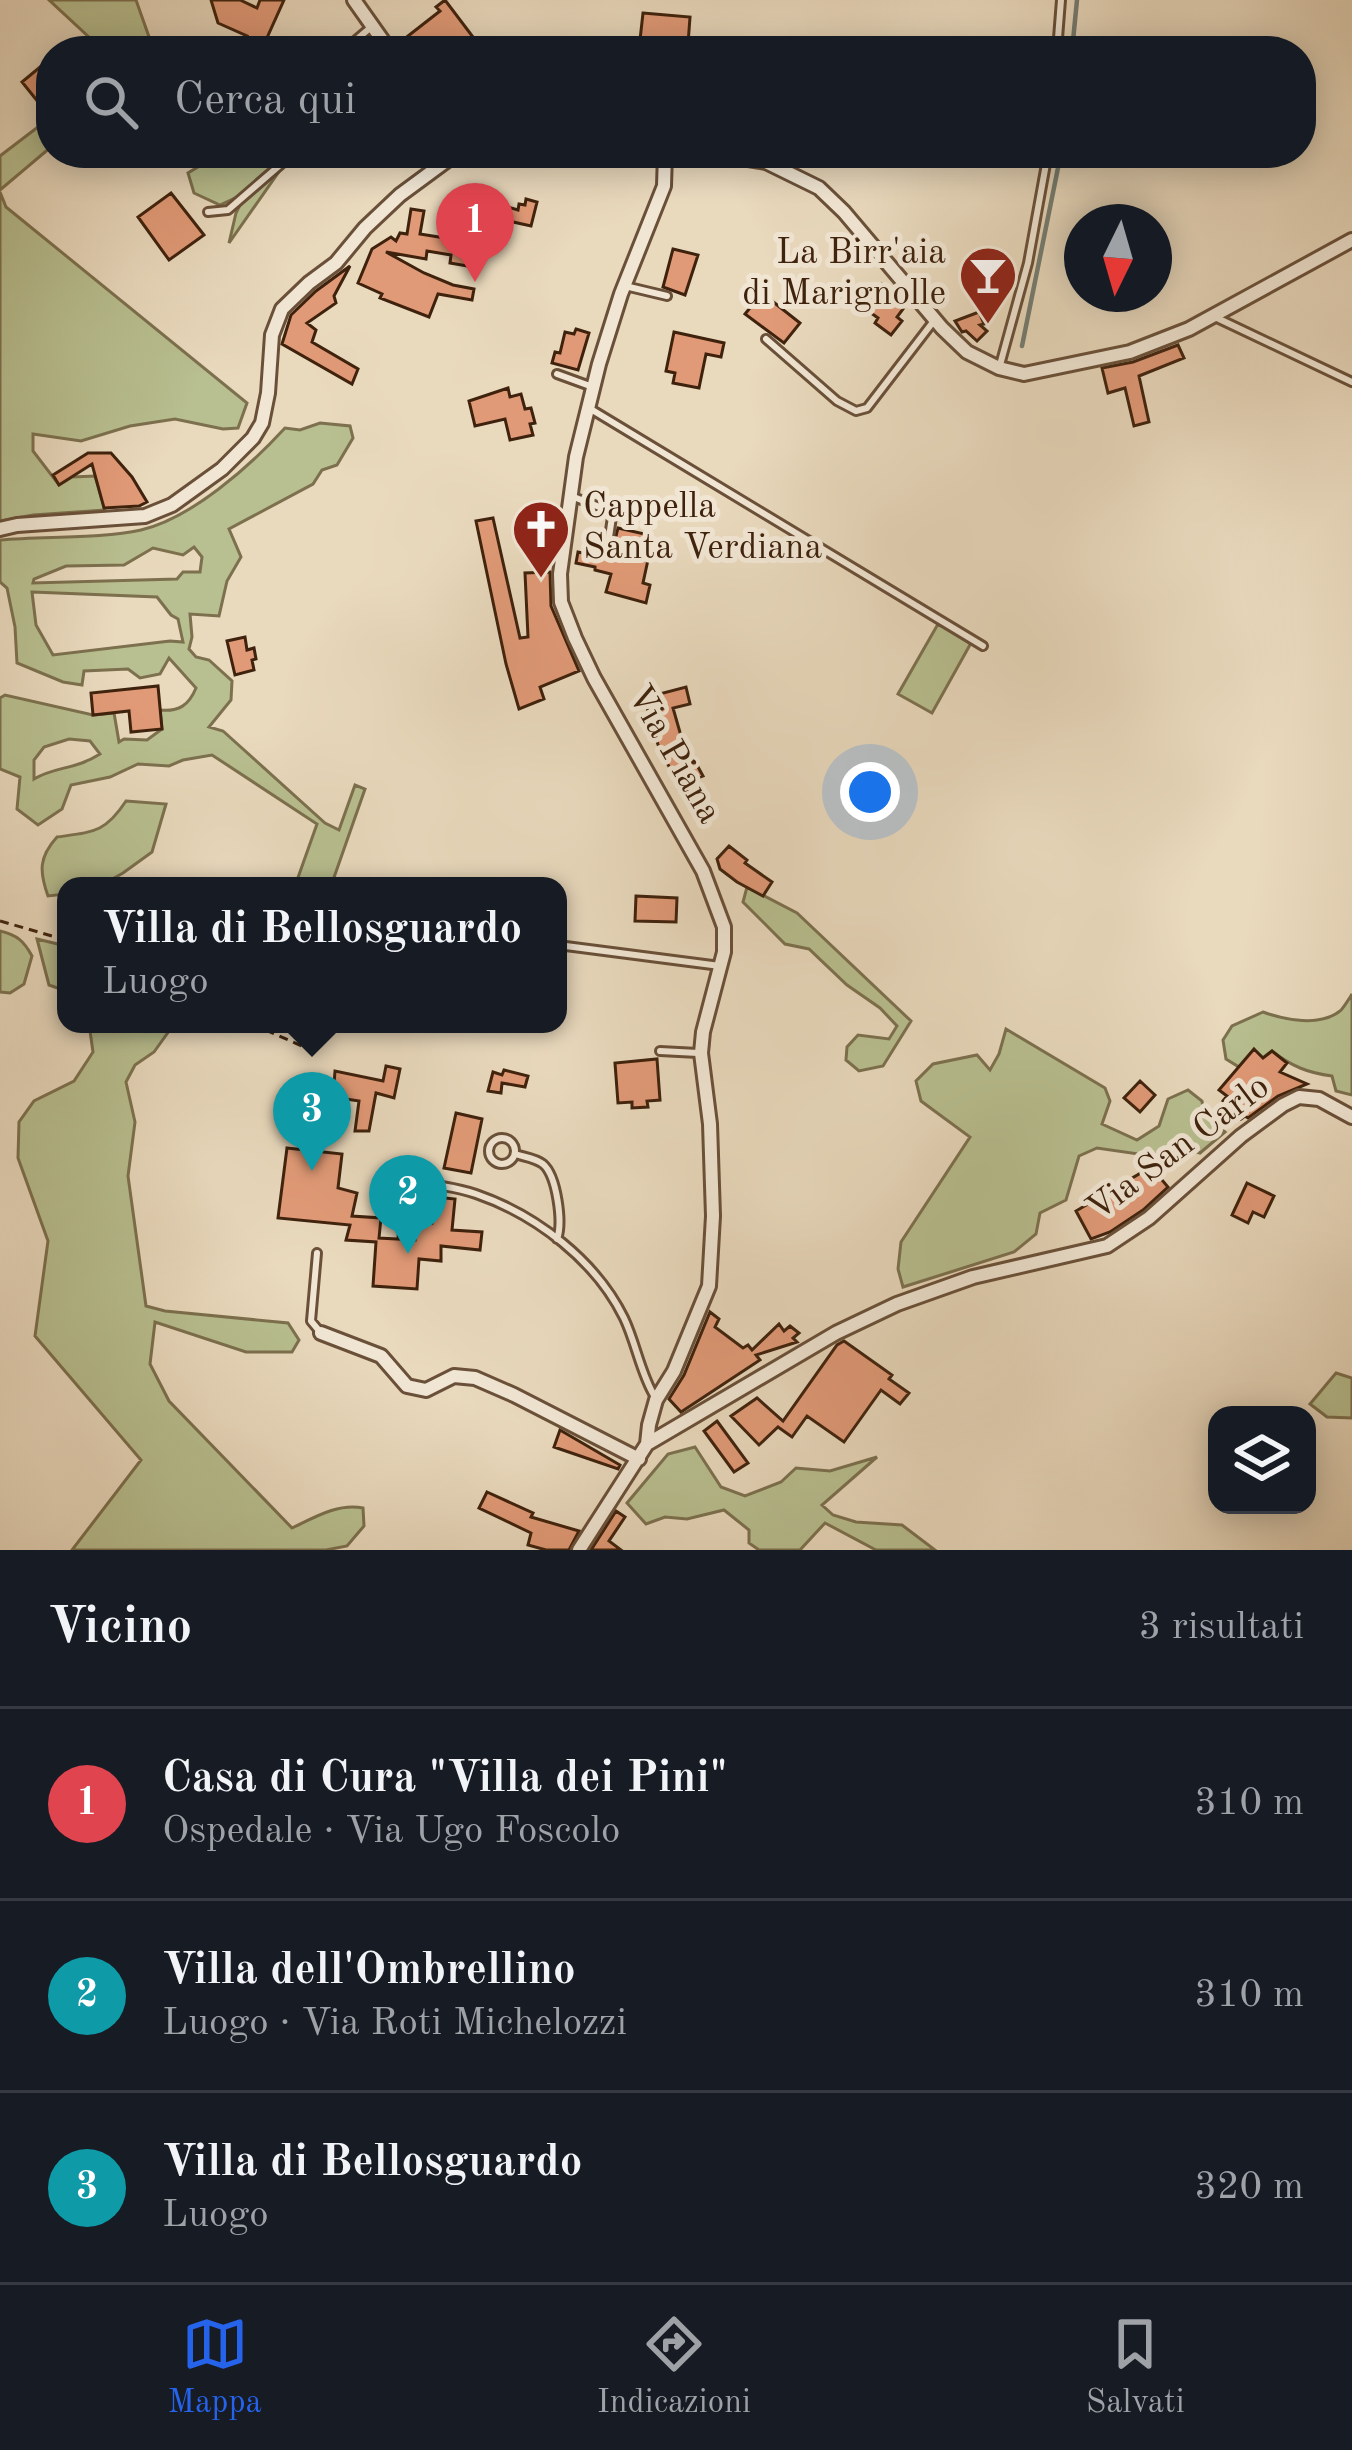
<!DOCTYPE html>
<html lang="it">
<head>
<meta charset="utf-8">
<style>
	:root { --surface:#171b24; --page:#20242c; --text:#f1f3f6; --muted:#9ea1a6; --line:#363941; --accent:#2563eb }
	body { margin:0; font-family:"Old Standard TT",serif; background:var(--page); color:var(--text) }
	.controls { position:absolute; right:36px; bottom:36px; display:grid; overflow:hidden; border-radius:24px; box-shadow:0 6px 30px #0003 }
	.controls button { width:108px; height:108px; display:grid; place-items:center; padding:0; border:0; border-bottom:3px solid var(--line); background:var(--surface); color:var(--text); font:60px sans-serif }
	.compass { position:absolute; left:1064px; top:204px; width:108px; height:108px; border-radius:50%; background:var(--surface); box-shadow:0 6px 30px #0003; rotate:185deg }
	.you { position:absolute; left:870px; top:792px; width:42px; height:42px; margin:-30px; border:9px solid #fff; border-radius:50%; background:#1a73e8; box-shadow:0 0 0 18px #1a73e833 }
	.badge { display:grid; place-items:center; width:78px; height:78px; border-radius:50%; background:var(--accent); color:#fff; font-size:39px; font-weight:700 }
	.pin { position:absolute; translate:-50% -99px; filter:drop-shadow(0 3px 6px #0008) }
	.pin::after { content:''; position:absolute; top:63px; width:42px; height:36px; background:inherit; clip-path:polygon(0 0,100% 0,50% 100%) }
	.popup { position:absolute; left:57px; top:877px; width:510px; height:156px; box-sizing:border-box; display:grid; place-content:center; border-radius:24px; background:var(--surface); filter:drop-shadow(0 3px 9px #0005); font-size:39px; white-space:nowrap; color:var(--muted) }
	.popup b { font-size:45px; color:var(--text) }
	.popup::after { content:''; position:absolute; left:50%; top:100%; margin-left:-24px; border:24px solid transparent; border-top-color:var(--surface) }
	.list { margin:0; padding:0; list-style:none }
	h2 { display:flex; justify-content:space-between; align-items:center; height:156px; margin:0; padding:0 48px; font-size:51px }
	h2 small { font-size:39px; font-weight:400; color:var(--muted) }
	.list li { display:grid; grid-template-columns:78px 1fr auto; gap:36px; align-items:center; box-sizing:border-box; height:192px; padding:0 48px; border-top:3px solid var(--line) }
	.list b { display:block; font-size:45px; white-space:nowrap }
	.list p { margin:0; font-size:39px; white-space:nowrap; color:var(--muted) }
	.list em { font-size:39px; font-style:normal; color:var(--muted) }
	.icon { flex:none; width:66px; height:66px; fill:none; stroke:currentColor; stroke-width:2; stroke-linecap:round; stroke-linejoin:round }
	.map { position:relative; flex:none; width:1352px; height:1550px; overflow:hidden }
	.search { position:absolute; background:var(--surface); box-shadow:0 6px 30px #0003; left:36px; right:36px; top:36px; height:132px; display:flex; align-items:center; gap:30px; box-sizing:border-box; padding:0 42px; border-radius:48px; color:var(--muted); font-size:45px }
	.sheet { height:732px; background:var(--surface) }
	nav { display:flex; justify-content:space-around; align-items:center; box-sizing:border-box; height:168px; border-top:3px solid var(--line); background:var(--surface); font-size:33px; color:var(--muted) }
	nav a { display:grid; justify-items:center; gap:6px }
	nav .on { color:var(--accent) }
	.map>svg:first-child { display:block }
	.green { fill:#b8bf90; stroke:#7c704e; stroke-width:3; fill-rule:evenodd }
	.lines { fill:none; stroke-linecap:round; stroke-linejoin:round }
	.stream { stroke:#747d72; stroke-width:4.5 }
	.building { fill:#e19a77; stroke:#3f220d; stroke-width:3 }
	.lane-casing { stroke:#6a5039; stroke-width:12 }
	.street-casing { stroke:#6a5039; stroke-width:18 }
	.path { stroke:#3f220d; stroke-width:3; stroke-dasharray:9 6; stroke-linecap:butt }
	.lane { stroke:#f1e6d4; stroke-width:6 }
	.street { stroke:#f1e6d4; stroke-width:12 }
	.labels { text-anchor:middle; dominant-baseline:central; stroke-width:10; stroke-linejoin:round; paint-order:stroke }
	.poi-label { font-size:36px; fill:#3f220d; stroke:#f1e6d4; text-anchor:end }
	.street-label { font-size:36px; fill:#3f220d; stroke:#f1e6d4 }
</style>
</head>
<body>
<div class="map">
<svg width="1352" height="1550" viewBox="0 0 1352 1550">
	<rect width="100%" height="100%" fill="#e9d9bd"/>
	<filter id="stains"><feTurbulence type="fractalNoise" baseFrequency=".00167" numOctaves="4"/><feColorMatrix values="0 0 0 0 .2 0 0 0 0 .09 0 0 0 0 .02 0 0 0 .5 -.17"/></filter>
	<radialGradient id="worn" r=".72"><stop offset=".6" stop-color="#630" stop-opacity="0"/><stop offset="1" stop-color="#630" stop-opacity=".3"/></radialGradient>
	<path class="green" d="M 49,0 L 136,0 L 154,51 L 104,51 Z
		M 51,117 L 51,147 L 0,190 L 0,156 Z
		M 221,153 L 254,153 L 278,173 L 229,243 L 236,213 L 246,193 L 220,205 L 194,193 L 188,173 Z
		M 0,192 L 6,207 L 247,403 L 238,428 L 223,429 L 175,419 L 130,426 L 81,441 L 33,434 L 33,451 L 59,485 L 72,477 L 95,476 L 105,510 L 33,515 L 0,521 Z
		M 320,423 L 350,426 L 353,438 L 337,465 L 322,470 L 313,484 L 229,529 L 241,557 L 227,581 L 219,616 L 190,614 L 192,637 L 189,649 L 196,657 L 209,660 L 232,681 L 231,700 L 209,727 L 223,731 L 325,823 L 339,830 L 355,785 L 365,789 L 331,886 L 295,886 L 317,824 L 212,755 L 183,760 L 169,766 L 138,764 L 110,777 L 71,785 L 62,809 L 38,825 L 17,809 L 20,777 L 0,769 L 0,698 L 5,695 L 93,715 L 114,713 L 119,742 L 124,739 L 147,740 L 162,729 L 160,710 C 179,712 189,705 196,688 L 169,658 L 160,674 L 140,678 L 128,669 L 84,671 L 82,685 L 63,682 L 17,663 L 15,627 L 7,588 L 0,582 L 0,540 C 43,536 101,539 141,530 C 192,518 250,466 285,428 L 300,430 ZM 194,547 L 202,557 L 200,572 L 183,572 L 177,579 L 33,583 L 34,579 L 66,566 L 124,565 L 153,548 L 183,555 ZM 32,592 L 157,597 L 171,615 L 178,619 L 183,642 L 170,641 L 53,655 L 36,625 ZM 69,739 L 90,741 L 100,754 C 75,770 56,766 34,779 L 34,760 L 44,747 Z
		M 938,624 L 971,643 L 932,713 L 898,694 Z
		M 126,801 L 166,804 L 152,852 L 123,873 L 100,886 L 66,886 L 66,894 L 48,896 C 39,871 39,857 57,837 C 93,832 105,833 126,801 Z
		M 747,887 L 797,913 L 911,1021 L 883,1066 L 859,1071 L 846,1060 L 847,1047 L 858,1035 L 889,1039 L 897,1026 L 880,1008 L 847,985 L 809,949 L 785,944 L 743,902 Z
		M 0,931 C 17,935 24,941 32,956 L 24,984 L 10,993 L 0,992 Z
		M 37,939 L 66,946 L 66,991 L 49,985 Z
		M 1352,994 L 1352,1095 L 1336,1091 L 1332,1076 C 1308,1073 1291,1066 1272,1051 L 1263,1058 L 1254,1050 L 1239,1067 L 1226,1059 L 1223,1040 L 1232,1026 L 1263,1012 C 1285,1020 1320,1027 1340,1011 C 1342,1010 1351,996 1352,994 Z
		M 89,1024 L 174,1024 L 154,1052 L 135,1065 L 126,1082 L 135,1122 L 128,1176 L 146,1306 L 165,1311 L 288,1323 L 299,1340 L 292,1352 L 246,1352 L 155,1322 L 150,1364 L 169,1401 L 292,1528 C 315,1517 338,1503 363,1508 L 364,1526 L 347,1546 L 326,1550 L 72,1550 L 141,1460 L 35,1336 L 48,1241 L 18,1158 L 19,1122 L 34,1101 L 74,1081 L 93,1052 Z
		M 1006,1029 L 1105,1088 L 1110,1101 L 1102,1124 L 1137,1140 L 1159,1126 L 1168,1099 L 1188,1090 L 1202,1101 L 1204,1114 L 1225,1132 L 1200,1153 L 1172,1145 L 1152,1156 L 1097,1148 L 1079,1156 L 1066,1200 L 1040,1213 L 1036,1234 L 1014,1252 L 903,1287 L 898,1269 L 901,1242 L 970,1137 L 921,1101 L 916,1081 L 933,1064 L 977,1055 L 990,1070 L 999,1054 Z
		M 1336,1373 L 1352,1378 L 1352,1418 L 1327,1417 L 1310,1404 Z
		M 695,1447 L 721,1487 L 745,1496 L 781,1482 L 796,1468 L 830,1471 L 877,1457 L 822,1505 L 833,1515 L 856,1522 L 902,1525 L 935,1550 L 876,1550 L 825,1523 L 800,1550 L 759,1550 L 749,1543 L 749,1530 L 724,1510 L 687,1519 L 665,1517 L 646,1524 L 627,1503 L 668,1454 Z"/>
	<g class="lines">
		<path class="stream" d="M 1072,51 L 1077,0
			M 1022,346 L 1061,153"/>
	</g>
	<path class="building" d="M 211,0 L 240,0 L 257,8 L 260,0 L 284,0 L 261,51 L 238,51 L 247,36 L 218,23 Z
		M 445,0 L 479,45 L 471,51 L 421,51 L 408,36 L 440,11 L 436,7 Z
		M 643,13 L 690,17 L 688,44 L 640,40 Z
		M 51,58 L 51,93 L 39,103 L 22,82 Z
		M 171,193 L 204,235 L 169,260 L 138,217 Z
		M 526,199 L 537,202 L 531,226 L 504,220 L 508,207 L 518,210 L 519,204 L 525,205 Z
		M 411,209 L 424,211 L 420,234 L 483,244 L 479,268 L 450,263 L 451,255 L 427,251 L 426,259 L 386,252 L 424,273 L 453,285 L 474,289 L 472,300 L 438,294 L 429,317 L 380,298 L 382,294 L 358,283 L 372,249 L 391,237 L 396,241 L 400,233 L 407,234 Z
		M 673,249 L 698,255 L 685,295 L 663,287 Z
		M 350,266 L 334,296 L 336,303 L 307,323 L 316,330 L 312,342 L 358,369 L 352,384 L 282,344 L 291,315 L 316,291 Z
		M 882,284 L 896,295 L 892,301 L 903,309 L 897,317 L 902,321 L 891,335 L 875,323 L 878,318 L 864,308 Z
		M 762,293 L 800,323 L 784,343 L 745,314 Z
		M 979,312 L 984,324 L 980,325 L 987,331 L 977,341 L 966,331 L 962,332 L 955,321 Z
		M 576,329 L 589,333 L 578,370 L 552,363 L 555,352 L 560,353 L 565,332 L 574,334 Z
		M 674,332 L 724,343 L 721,357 L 706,354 L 699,388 L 673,383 L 675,373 L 666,371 Z
		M 1178,345 L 1184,358 L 1139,376 L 1149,422 L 1134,426 L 1125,388 L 1108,393 L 1102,368 L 1133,362 Z
		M 508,388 L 510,397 L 521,394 L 525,409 L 531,408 L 535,423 L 530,424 L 533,435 L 510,440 L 505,419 L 475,426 L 469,401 Z
		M 88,453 L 111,453 L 132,477 L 147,502 L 139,506 L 104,508 L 92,464 L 59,485 L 53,475 Z
		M 493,518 L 520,638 L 528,637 L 525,573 L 550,572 L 551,606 L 579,671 L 540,687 L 544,699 L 519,709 L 506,664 L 476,521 Z
		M 618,528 L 649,535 L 646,545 L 651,546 L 643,583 L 650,585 L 646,603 L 606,592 L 611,574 L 595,570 L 595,567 L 576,563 L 578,552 L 598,556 L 598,553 L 611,556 Z
		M 245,637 L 247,650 L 254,648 L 256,659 L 252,660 L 254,670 L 235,675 L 227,641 Z
		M 158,686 L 162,729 L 131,732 L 129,711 L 93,715 L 91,693 Z
		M 686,687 L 690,704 L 673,708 L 681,736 L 703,776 L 679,785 L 659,748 L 644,698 Z
		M 729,846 L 747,860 L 745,863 L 772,882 L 763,896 L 737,882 L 720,869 L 717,859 Z
		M 636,896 L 677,898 L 676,922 L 635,921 Z
		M 1254,1049 L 1263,1058 L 1272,1051 L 1287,1063 L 1280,1072 L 1307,1084 L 1278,1096 L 1248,1118 L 1245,1116 L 1241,1119 L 1223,1101 L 1227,1096 L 1219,1090 Z
		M 657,1059 L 660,1100 L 647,1101 L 648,1107 L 632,1108 L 632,1102 L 618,1103 L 615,1063 Z
		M 386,1066 L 400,1069 L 394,1098 L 376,1093 L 369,1131 L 355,1131 L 359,1101 L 333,1097 L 335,1071 L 383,1081 Z
		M 504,1070 L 528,1076 L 525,1087 L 502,1083 L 501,1093 L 488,1091 L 493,1072 L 502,1075 Z
		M 1140,1081 L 1155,1095 L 1140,1112 L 1124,1098 Z
		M 456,1113 L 482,1119 L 471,1173 L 444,1168 Z
		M 287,1148 L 342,1154 L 338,1188 L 357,1193 L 352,1216 L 381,1218 L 379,1238 L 415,1240 L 416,1221 L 432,1223 L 435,1197 L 455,1199 L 452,1230 L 482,1232 L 480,1250 L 441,1246 L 441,1261 L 419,1259 L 417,1289 L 373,1286 L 376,1242 L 346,1240 L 350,1225 L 278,1218 Z
		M 1151,1167 L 1168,1187 L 1143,1210 L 1110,1232 L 1091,1239 L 1076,1211 Z
		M 1247,1183 L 1274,1196 L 1264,1217 L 1253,1212 L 1248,1223 L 1232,1215 Z
		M 710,1312 L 719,1319 L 715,1327 L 743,1348 L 748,1345 L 752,1350 L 779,1324 L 784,1331 L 790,1326 L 799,1333 L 793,1338 L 797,1342 L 756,1355 L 760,1360 L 681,1412 L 669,1399 L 684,1375 Z
		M 844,1341 L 892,1375 L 889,1379 L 909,1393 L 900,1404 L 881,1390 L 844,1442 L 807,1416 L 792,1437 L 778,1427 L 759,1445 L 731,1416 L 757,1398 L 783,1421 L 837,1345 Z
		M 717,1421 L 748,1463 L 734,1472 L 704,1431 Z
		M 560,1430 L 620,1465 L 618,1469 L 554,1447 Z
		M 487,1492 L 533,1513 L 531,1517 L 579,1531 L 569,1550 L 546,1550 L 528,1545 L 531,1533 L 479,1508 Z
		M 616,1511 L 625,1517 L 609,1541 L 621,1550 L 591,1550 Z"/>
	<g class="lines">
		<defs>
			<path id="lane" d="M 343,51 L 370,28
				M 1057,51 L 1061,0
				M 208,212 L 228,210 L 294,153
				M 625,286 L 667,296
				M 1217,318 L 1352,382
				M 766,339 L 837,401 L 856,411 L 867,408 L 933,322
				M 1000,365 L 1028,263 L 1048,153
				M 557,374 L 590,386
				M 589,408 L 983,646
				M 571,496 L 610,511 L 612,517 L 608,544
				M 558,945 L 720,966
				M 660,1051 L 698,1053
				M489 1151a13 13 0 1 1 26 0a13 13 0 1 1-26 0Z
				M 515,1154 C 524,1157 535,1158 543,1164 C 557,1176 563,1223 557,1239
				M 402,1181 C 427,1184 452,1186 476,1194 C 537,1215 596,1261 624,1318 C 636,1343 641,1375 655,1397
				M 317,1253 L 311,1321 L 321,1333"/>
			<path id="street" d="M 354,0 L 390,51
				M 506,153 L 606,153
				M 712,153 L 766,162 L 819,188 L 844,212 L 942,328 L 967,352 L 999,368 L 1024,374 L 1130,352 L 1189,329 L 1352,240
				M 0,529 L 17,525 L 145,516 L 172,505 L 222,469 L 253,438 L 262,423 L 268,393 L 272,335 L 282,309 L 309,283 L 336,263 L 365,228 L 400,195 L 457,153
				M 321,1333 L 381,1356 L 407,1386 L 426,1390 L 454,1376 L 475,1378 L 514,1395 L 639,1459
				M 647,1444 L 649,1425 L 656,1400 L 674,1371 L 709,1286 L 713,1216 L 710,1124 L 701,1053 L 703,1032 L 724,952 L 724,927 L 703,871 L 594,678 L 575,638 L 561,602 L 560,574 L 576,457 L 599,364 L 621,294 L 664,186 L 665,153
				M 579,1550 L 647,1444 L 836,1333 L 897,1304 L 973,1277 L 1107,1246 L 1149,1218 L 1241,1136 L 1283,1105 L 1299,1097 L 1319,1099 L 1352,1117"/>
		</defs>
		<use href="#lane" class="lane-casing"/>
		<use href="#street" class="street-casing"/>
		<path class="path" d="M 0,921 L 66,940
			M 252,1024 L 311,1050
			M 398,1239 L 401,1189"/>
		<use href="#lane" class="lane"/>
		<use href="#street" class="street"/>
	</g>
	<defs>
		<symbol id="bar-pin" viewBox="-11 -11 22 30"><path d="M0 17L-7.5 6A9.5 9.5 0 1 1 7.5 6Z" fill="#8f2418" stroke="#f1e6d4"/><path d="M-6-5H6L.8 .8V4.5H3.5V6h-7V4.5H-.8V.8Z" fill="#fff"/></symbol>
		<symbol id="church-pin" viewBox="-11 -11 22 30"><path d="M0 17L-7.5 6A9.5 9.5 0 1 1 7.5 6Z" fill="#8f2418" stroke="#f1e6d4"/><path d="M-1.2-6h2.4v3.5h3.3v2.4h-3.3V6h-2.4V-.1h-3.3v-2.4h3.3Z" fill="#fff"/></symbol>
	</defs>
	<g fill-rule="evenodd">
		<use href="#bar-pin" x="955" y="242" width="66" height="90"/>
		<use href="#church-pin" x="508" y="496" width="66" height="90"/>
	</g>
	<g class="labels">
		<g class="poi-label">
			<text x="946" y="254">La Birr'aia<tspan x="946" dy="41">di Marignolle</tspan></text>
			<text x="583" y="508" text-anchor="start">Cappella<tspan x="583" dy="41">Santa Verdiana</tspan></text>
		</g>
		<g class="street-label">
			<text transform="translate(673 755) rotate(60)">Via Piana</text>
			<text transform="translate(1179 1149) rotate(-37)">Via San Carlo</text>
		</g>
	</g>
	<rect width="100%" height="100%" filter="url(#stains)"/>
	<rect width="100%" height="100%" fill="url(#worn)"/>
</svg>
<div class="controls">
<button><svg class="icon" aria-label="layers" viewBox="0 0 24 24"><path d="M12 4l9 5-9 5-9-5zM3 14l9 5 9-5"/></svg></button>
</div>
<svg class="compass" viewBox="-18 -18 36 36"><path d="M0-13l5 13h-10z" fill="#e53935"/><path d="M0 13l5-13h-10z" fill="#9ea1a6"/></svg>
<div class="you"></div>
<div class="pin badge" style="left:475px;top:282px;background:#e0444e">1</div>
<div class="pin badge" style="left:408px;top:1254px;background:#0f9aa8">2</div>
<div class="pin badge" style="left:312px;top:1171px;background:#0f9aa8">3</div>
<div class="popup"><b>Villa di Bellosguardo</b>Luogo</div>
<div class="search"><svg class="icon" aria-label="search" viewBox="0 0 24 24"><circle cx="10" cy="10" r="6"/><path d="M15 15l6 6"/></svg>Cerca qui</div>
</div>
<section class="sheet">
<h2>Vicino<small>3 risultati</small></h2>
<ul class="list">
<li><span class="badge" style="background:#e0444e">1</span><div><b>Casa di Cura &quot;Villa dei Pini&quot;</b><p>Ospedale · Via Ugo Foscolo</p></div><em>310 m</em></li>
<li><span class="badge" style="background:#0f9aa8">2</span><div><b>Villa dell'Ombrellino</b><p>Luogo · Via Roti Michelozzi</p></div><em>310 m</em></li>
<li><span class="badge" style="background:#0f9aa8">3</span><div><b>Villa di Bellosguardo</b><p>Luogo</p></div><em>320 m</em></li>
</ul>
</section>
<nav>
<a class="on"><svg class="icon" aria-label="map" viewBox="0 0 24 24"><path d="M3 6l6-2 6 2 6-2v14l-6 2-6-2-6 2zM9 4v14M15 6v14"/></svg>Mappa</a>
<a><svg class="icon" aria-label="directions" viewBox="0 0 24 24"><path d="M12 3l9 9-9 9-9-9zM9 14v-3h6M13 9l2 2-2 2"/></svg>Indicazioni</a>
<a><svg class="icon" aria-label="saved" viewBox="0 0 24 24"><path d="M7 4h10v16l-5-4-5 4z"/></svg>Salvati</a>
</nav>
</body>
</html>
